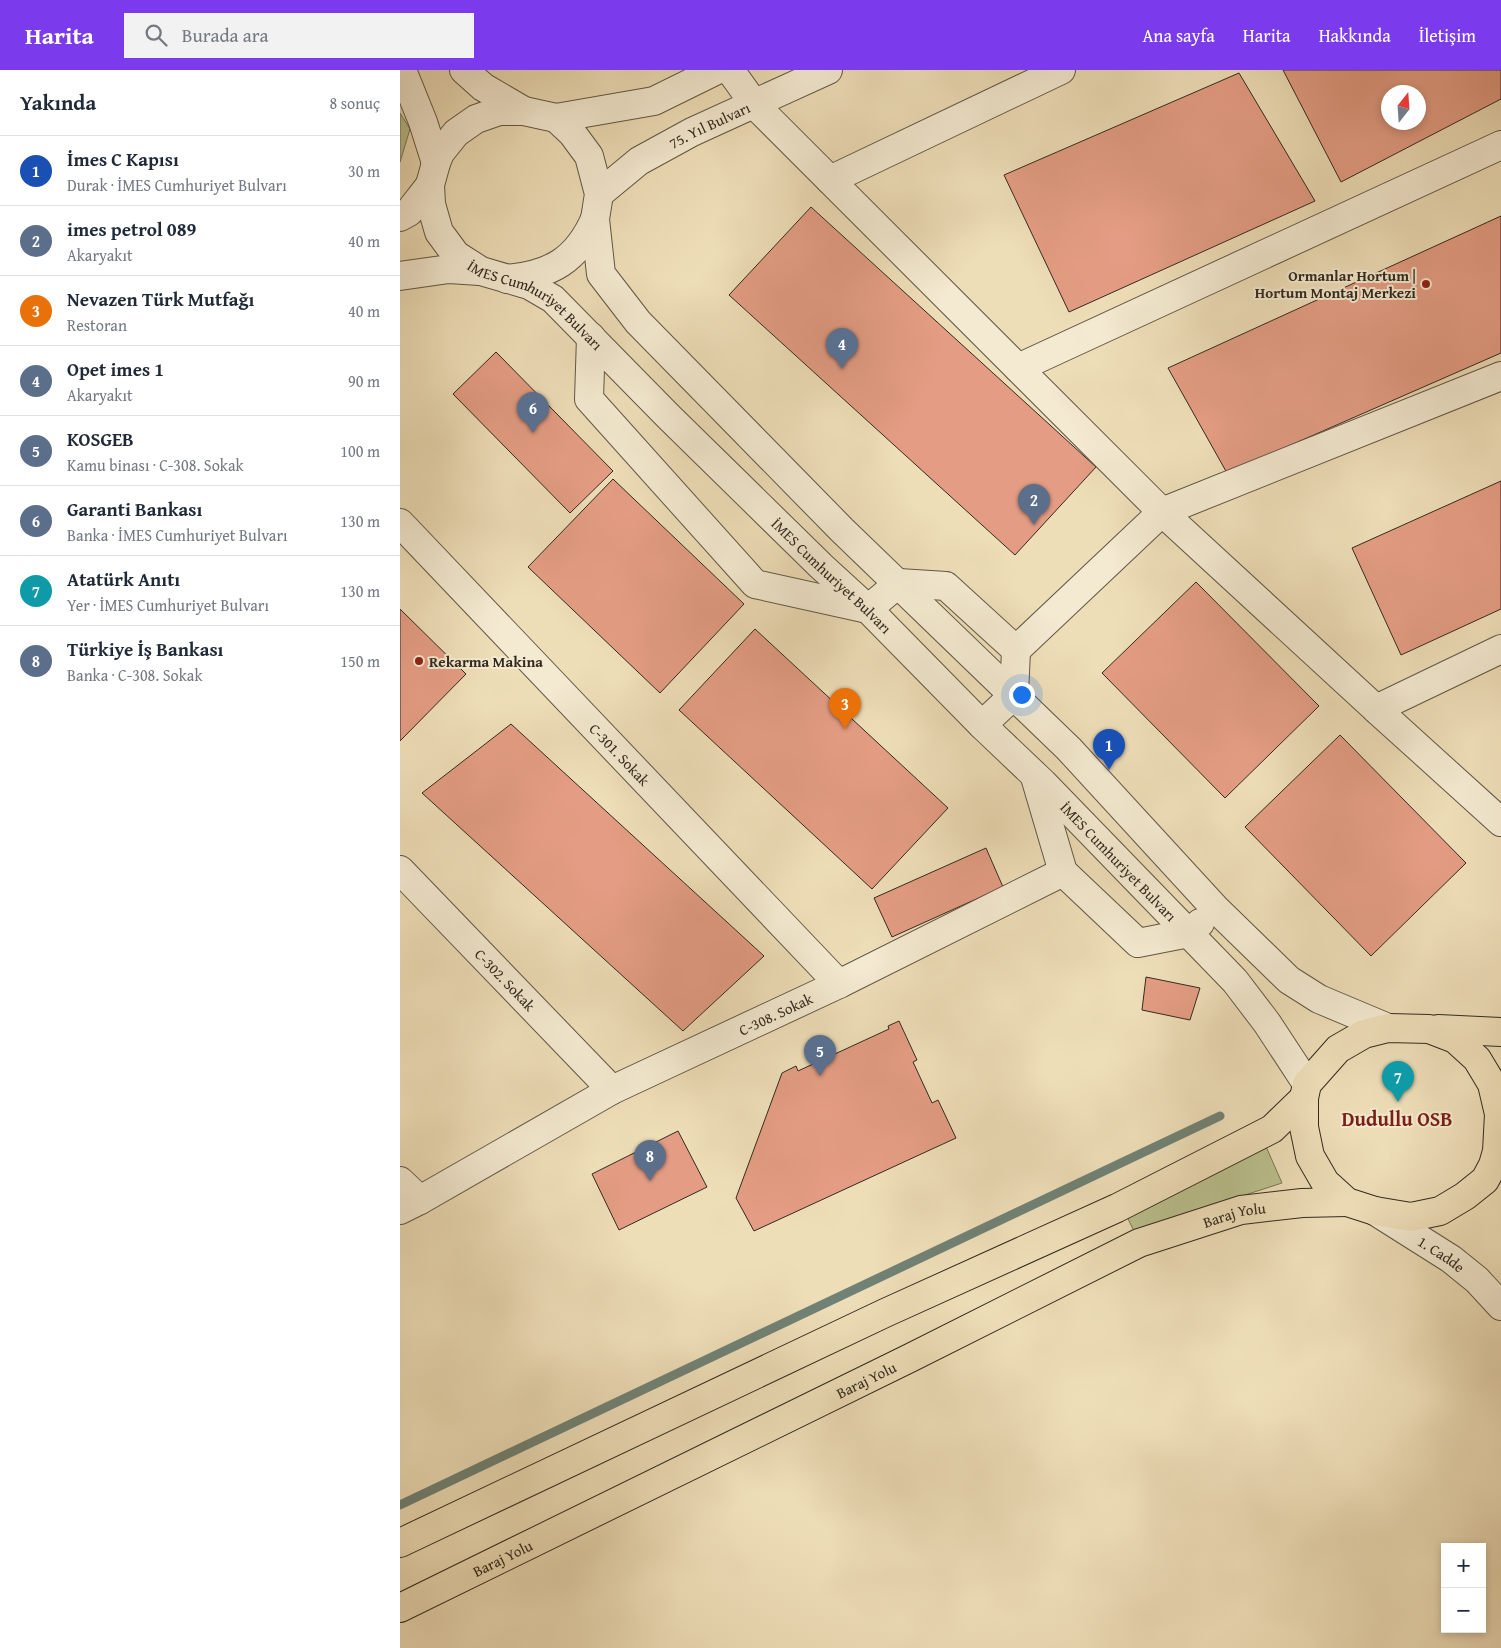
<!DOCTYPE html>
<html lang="tr">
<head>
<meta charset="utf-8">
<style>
	:root { --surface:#fff; --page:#f2f2f3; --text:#1f2937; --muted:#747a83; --line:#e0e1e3; --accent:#7c3aed }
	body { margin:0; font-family:"Gentium Book Plus",serif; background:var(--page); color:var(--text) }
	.controls { position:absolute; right:15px; bottom:15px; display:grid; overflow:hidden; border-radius:0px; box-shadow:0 2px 8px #0003 }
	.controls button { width:45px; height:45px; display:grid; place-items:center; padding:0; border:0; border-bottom:1px solid var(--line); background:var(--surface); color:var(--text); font:25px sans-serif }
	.compass { position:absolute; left:981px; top:15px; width:45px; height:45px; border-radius:50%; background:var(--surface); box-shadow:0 2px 8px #0003; rotate:17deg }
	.you { position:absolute; left:621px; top:624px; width:18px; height:18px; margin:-12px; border:4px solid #fff; border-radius:50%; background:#1a73e8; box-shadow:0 0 0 8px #1a73e833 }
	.badge { display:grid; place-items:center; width:32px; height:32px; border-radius:50%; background:var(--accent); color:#fff; font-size:16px; font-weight:700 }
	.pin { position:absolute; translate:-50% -41px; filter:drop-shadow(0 1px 2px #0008) }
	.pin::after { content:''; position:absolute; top:26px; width:18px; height:15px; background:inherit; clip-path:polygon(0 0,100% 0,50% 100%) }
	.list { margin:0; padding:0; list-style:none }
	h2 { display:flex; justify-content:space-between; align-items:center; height:65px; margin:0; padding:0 20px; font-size:21px }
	h2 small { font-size:16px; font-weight:400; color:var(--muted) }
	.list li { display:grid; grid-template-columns:32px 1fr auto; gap:15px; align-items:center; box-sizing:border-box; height:70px; padding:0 20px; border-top:1px solid var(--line) }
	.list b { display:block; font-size:19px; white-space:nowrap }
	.list p { margin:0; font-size:16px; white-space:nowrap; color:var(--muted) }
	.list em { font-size:16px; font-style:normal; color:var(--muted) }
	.icon { flex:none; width:28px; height:28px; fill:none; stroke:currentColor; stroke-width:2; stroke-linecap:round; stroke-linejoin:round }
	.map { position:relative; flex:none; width:1101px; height:1578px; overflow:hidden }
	header { display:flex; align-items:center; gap:30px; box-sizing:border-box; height:70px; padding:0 25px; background:var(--accent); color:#fff }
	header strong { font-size:24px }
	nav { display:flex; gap:28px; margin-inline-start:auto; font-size:18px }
	.search { width:350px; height:45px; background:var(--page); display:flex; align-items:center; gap:12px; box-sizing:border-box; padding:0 18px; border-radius:0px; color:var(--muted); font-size:19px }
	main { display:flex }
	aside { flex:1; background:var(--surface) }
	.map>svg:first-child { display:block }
	.green { fill:#bac18e; stroke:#767657 }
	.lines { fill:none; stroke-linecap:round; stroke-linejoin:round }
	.stream { stroke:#708275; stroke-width:9 }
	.building { fill:#e49d84; stroke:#322a20; fill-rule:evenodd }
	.minor-casing { stroke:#615746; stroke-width:30 }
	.major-casing { stroke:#322a20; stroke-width:30 }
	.minor { stroke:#f4ead1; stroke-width:28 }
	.major { stroke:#eedeb8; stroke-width:28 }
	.poi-dot { fill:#8f2418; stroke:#f4ead1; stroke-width:2 }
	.labels { text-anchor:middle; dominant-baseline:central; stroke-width:4; stroke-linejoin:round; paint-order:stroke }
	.street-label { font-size:15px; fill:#322a20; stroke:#f4ead1 }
	.poi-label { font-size:15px; font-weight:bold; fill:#322a20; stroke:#f4ead1; text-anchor:end }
	.district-label { font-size:20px; font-weight:bold; fill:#7a1f14; stroke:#f4ead1 }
</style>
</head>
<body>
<header>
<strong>Harita</strong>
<div class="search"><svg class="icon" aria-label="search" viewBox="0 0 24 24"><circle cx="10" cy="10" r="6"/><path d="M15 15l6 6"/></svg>Burada ara</div>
<nav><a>Ana sayfa</a><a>Harita</a><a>Hakkında</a><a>İletişim</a></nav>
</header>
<main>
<aside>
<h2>Yakında<small>8 sonuç</small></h2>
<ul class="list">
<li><span class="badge" style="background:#1a4fb4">1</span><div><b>İmes C Kapısı</b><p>Durak · İMES Cumhuriyet Bulvarı</p></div><em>30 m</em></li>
<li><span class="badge" style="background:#5c6f8a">2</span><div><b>imes petrol 089</b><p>Akaryakıt</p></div><em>40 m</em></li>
<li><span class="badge" style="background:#e8710a">3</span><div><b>Nevazen Türk Mutfağı</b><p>Restoran</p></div><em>40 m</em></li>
<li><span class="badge" style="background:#5c6f8a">4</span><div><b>Opet imes 1</b><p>Akaryakıt</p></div><em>90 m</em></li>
<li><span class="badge" style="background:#5c6f8a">5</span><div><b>KOSGEB</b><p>Kamu binası · C-308. Sokak</p></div><em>100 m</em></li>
<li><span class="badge" style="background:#5c6f8a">6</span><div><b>Garanti Bankası</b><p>Banka · İMES Cumhuriyet Bulvarı</p></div><em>130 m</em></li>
<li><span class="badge" style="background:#0f9aa8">7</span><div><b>Atatürk Anıtı</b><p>Yer · İMES Cumhuriyet Bulvarı</p></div><em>130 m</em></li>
<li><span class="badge" style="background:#5c6f8a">8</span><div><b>Türkiye İş Bankası</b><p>Banka · C-308. Sokak</p></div><em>150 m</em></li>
</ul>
</aside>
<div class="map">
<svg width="1101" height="1578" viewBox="0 0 1101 1578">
	<rect width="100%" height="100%" fill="#eedeb8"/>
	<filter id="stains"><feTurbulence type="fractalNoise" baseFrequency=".004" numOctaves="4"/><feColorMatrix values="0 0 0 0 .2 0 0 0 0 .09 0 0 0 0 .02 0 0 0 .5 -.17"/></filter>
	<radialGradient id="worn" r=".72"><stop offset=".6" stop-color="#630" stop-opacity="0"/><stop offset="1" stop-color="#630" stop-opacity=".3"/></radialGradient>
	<path class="green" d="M 0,43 L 10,59 L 0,92 Z
		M 864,1072 L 882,1113 L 734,1161 L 727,1147 Z"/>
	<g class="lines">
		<path class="stream" d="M 0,1435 L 820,1046"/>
	</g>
	<path class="building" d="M 883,0 L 1101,0 L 1101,29 L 941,112 ZM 988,22 L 1018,22 L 1018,52 L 988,52 Z
		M 839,3 L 915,131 L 669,242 L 604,105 Z
		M 411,137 L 696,397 L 615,485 L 329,225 Z
		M 1101,146 L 1101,283 L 827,403 L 768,298 Z
		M 96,282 L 213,401 L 170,443 L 53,324 Z
		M 213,409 L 344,534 L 260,623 L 128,497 Z
		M 1101,411 L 1101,539 L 1001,585 L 952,478 Z
		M 796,512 L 919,636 L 825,728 L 702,603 Z
		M 0,539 L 66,604 L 0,671 Z
		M 355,559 L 548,738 L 472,819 L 279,640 Z
		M 111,654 L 364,886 L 283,961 L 22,723 Z
		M 940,665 L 1066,793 L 971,886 L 845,757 Z
		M 586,778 L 603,817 L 492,867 L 474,828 Z
		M 746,907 L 800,918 L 790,950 L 742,940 Z
		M 499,951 L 517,990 L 513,992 L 532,1033 L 538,1030 L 556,1068 L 354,1161 L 336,1128 L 382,1003 L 396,996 L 398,1001 L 489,959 L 488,956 Z
		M 278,1061 L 307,1117 L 219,1160 L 192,1104 Z"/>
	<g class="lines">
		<defs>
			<g id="minor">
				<path d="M 2,0 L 23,52 L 36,93"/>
				<path d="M 64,0 L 83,17 L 124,41 L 156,48 L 172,63 L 189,86 L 199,124 L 195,149 L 201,204 L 238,252 L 442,460 L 669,679 L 815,838 L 889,910 L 919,929 L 988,958"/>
				<path d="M 330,0 L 355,35 L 762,442 L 976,639"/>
				<path id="s1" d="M 124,41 L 99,41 L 76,49 L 56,63 L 40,83 L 36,93 L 30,115 L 31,134 L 39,162 L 56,185 L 81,201 L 129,215 L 153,229 L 269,347 L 421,496 L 468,539 L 582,655 L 643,713 L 835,911 L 867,953 L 907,1014"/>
				<path d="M 156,48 L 254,31 L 317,0"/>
				<path d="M 430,110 L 661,0"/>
				<path id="s2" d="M 199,124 L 239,91 L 292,62 L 428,0"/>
				<path d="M 0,147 L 9,142 L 30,115"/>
				<path d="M 0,206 L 49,199 L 80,201"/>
				<path d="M 107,209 C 151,205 177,190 195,149"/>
				<path d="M 191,267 L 189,329 L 355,514 L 468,539 L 499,513 L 546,516 L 616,580 L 614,625 L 582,655"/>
				<path d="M 618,298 L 1101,75"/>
				<path id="s3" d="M 0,453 L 439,914"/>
				<path d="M 1101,579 L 976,639 L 1101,752"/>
				<path d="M 616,580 L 762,442 L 1101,306"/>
				<path id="s4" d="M 0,800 L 212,1020"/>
				<path d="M 663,802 L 738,873 L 789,863 L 800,853"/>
				<path d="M 0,1111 L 20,1130"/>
				<path id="s5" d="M 0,1140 L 20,1130 L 212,1020 L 439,914 L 663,802 L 635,707"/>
				<path id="s6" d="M 975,1141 L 1051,1189 L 1077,1210 L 1101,1236"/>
			</g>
			<g id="major">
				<path d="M 988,958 L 1029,959 L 1055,969 L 1077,989 L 1092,1014 L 1099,1044 L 1097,1081 L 1093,1095 L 1085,1110 L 1065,1126 L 1040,1141 L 1011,1147 L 975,1141 L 947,1132 L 925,1112 L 910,1086 L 904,1057 L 904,1028 L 907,1014 L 938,979 L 964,964 Z"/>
				<path d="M 1038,959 L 1101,962"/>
				<path d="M 0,1473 L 485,1243 L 717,1138 L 872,1059 L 904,1028"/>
				<path id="s7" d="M 0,1538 L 510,1288 L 739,1173 L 841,1140 L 902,1133 L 947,1132"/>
			</g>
		</defs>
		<use href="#minor" class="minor-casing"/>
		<use href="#major" class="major-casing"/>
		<use href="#minor" class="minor"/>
		<use href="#major" class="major"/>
	</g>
	<g class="poi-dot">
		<circle cx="1026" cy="214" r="5"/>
		<circle cx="19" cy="591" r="5"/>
	</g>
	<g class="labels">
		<g class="street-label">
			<text stroke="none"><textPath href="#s2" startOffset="131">75. Yıl Bulvarı</textPath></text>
			<text stroke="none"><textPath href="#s1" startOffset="305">İMES Cumhuriyet Bulvarı</textPath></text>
			<text stroke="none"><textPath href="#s1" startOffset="710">İMES Cumhuriyet Bulvarı</textPath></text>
			<text stroke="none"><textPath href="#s3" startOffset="319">C-301. Sokak</textPath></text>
			<text stroke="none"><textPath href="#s1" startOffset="1115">İMES Cumhuriyet Bulvarı</textPath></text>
			<text stroke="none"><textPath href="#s4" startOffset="152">C-302. Sokak</textPath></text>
			<text stroke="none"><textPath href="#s5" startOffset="424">C-308. Sokak</textPath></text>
			<text stroke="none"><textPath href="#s7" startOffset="924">Baraj Yolu</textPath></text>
			<text stroke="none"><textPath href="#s6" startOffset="79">1. Cadde</textPath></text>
			<text stroke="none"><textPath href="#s7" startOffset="519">Baraj Yolu</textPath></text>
			<text stroke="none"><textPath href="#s7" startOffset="114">Baraj Yolu</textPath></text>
		</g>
		<g class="poi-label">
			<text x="1016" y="205">Ormanlar Hortum |<tspan x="1016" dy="17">Hortum Montaj Merkezi</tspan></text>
			<text x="29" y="591" text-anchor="start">Rekarma Makina</text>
		</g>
		<g class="district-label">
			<text x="997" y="1048">Dudullu OSB</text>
		</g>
	</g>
	<rect width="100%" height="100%" filter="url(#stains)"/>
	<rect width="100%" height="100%" fill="url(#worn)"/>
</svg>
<div class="controls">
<button>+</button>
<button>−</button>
</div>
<svg class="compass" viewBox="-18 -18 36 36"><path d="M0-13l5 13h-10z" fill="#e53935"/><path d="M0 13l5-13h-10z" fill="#747a83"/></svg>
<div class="you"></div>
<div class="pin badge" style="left:709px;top:700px;background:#1a4fb4">1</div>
<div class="pin badge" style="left:634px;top:455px;background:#5c6f8a">2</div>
<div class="pin badge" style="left:445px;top:659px;background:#e8710a">3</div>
<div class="pin badge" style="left:442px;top:299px;background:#5c6f8a">4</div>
<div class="pin badge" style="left:420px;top:1006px;background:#5c6f8a">5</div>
<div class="pin badge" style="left:133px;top:363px;background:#5c6f8a">6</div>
<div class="pin badge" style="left:998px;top:1032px;background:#0f9aa8">7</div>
<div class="pin badge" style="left:250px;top:1111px;background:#5c6f8a">8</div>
</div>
</main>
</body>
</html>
